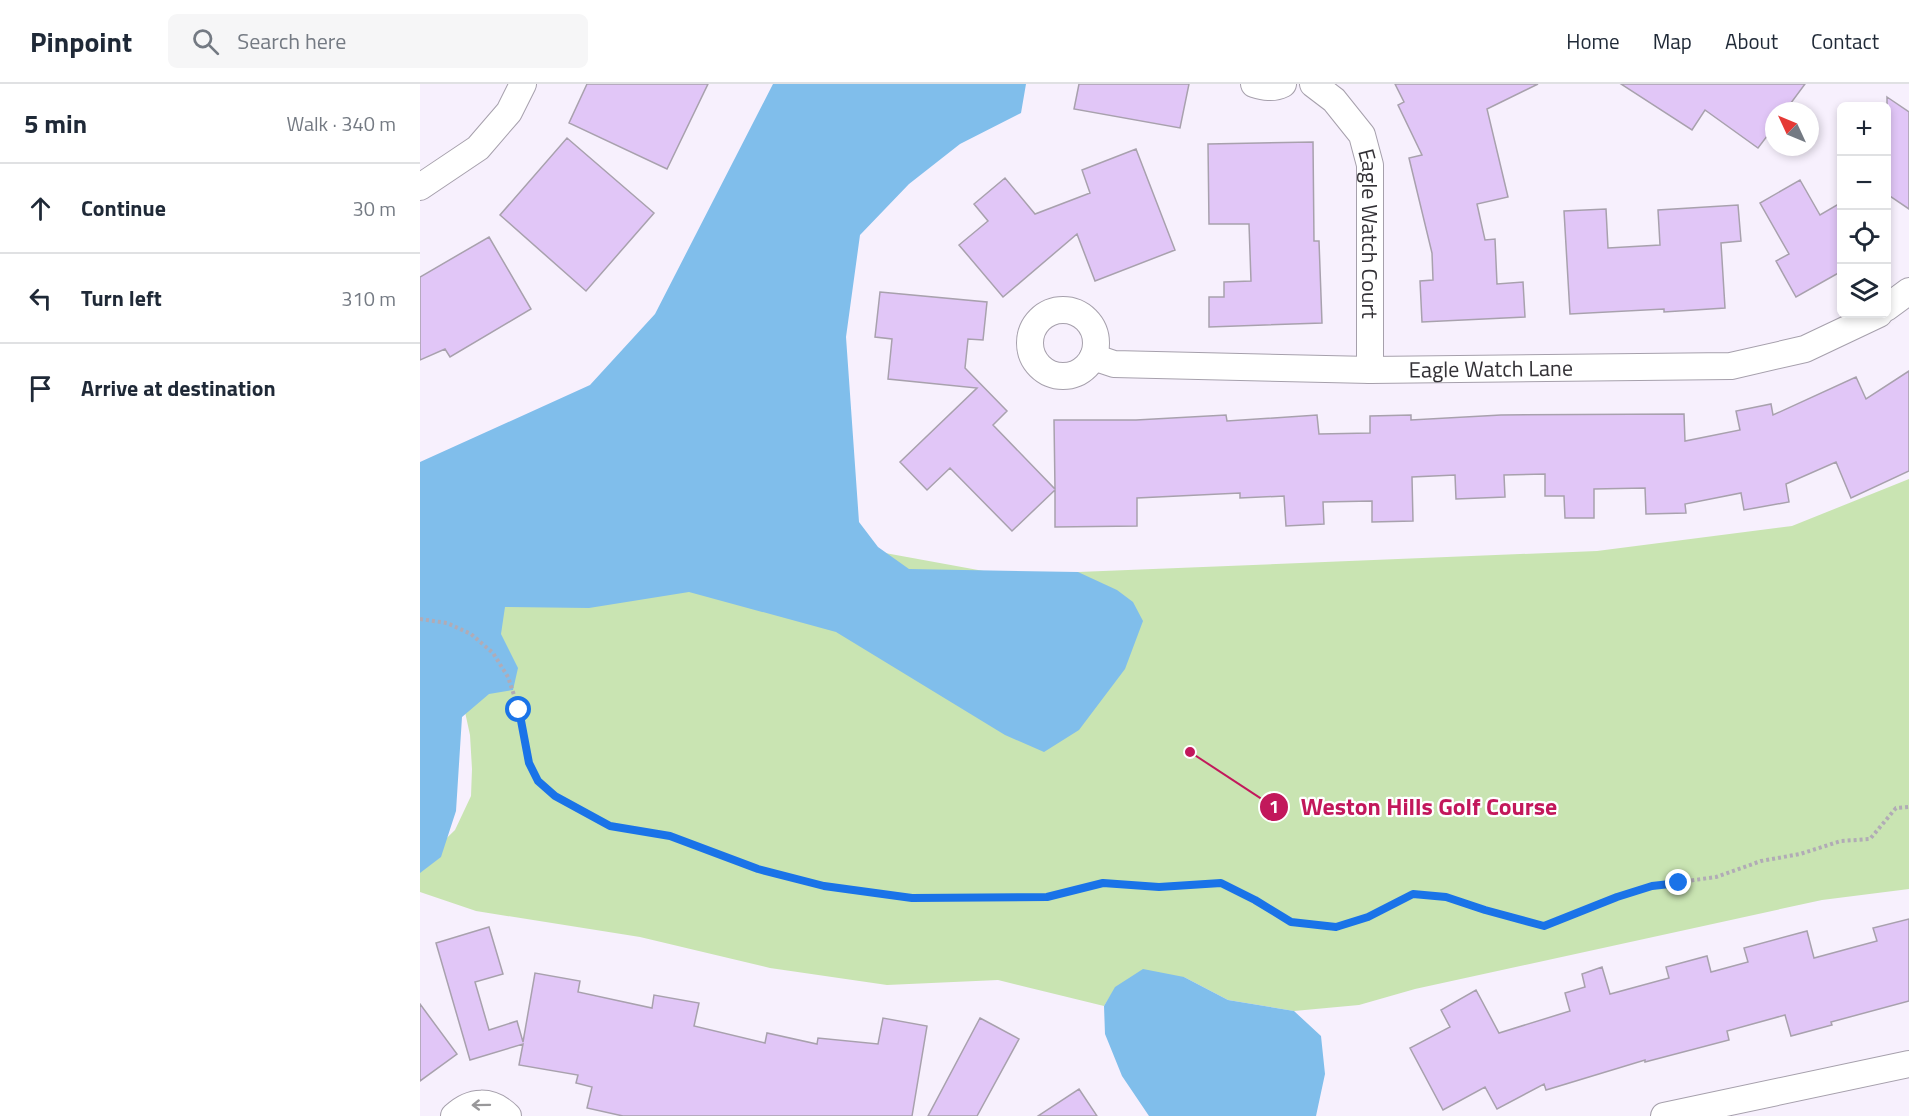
<!DOCTYPE html>
<html lang="en">
<head>
<meta charset="utf-8">
<style>
	:root { --surface:#fff; --page:#f6f6f7; --text:#1f2937; --muted:#747a83; --line:#e0e1e3 }
	body { margin:0; font-family:"Titillium Web",sans-serif; background:var(--page); color:var(--text) }
	.controls { position:absolute; right:18px; top:18px; display:grid; overflow:hidden; border-radius:9px; box-shadow:0 3px 9px #0003 }
	.controls button { width:54px; height:54px; display:grid; place-items:center; padding:0; border:0; border-bottom:2px solid var(--line); background:var(--surface); color:var(--text); font:30px sans-serif }
	.compass { position:absolute; left:1345px; top:18px; width:54px; height:54px; border-radius:50%; background:var(--surface); box-shadow:0 3px 9px #0003; rotate:314deg }
	.stop { position:absolute; width:18px; height:18px; margin:-14px; border:4px solid #1a73e8; border-radius:50%; background:#fff }
	.stop.end { background:#1a73e8; border-color:#fff; box-shadow:0 2px 6px #0008 }
	.list { margin:0; padding:0; list-style:none }
	h2 { display:flex; justify-content:space-between; align-items:center; height:78px; margin:0; padding:0 24px; font-size:26px }
	h2 small { font-size:20px; font-weight:400; color:var(--muted) }
	.list li { display:grid; grid-template-columns:39px 1fr auto; gap:18px; align-items:center; box-sizing:border-box; height:90px; padding:0 24px; border-top:2px solid var(--line) }
	.list b { display:block; font-size:22px; white-space:nowrap }
	.list em { font-size:20px; font-style:normal; color:var(--muted) }
	.icon { flex:none; width:33px; height:33px; fill:none; stroke:currentColor; stroke-width:2; stroke-linecap:round; stroke-linejoin:round }
	.map { position:relative; flex:none; width:1489px; height:1032px; overflow:hidden }
	header { display:flex; align-items:center; gap:36px; box-sizing:border-box; height:84px; padding:0 30px; background:var(--surface); border-bottom:2px solid var(--line) }
	header strong { font-size:28px }
	nav { display:flex; gap:33px; margin-inline-start:auto; font-size:21px }
	.search { width:420px; height:54px; background:var(--page); display:flex; align-items:center; gap:15px; box-sizing:border-box; padding:0 21px; border-radius:9px; color:var(--muted); font-size:22px }
	main { display:flex }
	aside { flex:1; background:var(--surface) }
	.map>svg:first-child { display:block }
	.green { fill:#c9e4b2 }
	.water { fill:#80beeb }
	.building { fill:#e1c6f7; stroke:#a8a1ad; stroke-width:1.5 }
	.lines { fill:none; stroke-linecap:round; stroke-linejoin:round }
	.street-casing { stroke:#a6a0ac; stroke-width:28 }
	.path { stroke:#b1abb6; stroke-width:4; stroke-dasharray:3 3; stroke-linecap:butt }
	.street { stroke:#fff; stroke-width:26 }
	.oneway { stroke:#99989a }
	.route { stroke:#1a73e8; stroke-width:8 }
	.labels { text-anchor:middle; dominant-baseline:central; stroke-width:4.5; stroke-linejoin:round; paint-order:stroke }
	.street-label { font-size:22px; fill:#333136; stroke:#fff }
	.leader { fill:none; stroke:#c2185b; stroke-width:2 }
	.callout-dot { fill:#c2185b; stroke:#fff; stroke-width:2 }
	.mark-label { font-size:18px; text-anchor:middle; font-weight:bold; fill:#fff }
	.callout-label { font-size:24px; text-anchor:middle; font-weight:bold; fill:#c2185b; stroke:#fff; stroke-width:4.5; stroke-linejoin:round; paint-order:stroke }
</style>
</head>
<body>
<header>
<strong>Pinpoint</strong>
<div class="search"><svg class="icon" aria-label="search" viewBox="0 0 24 24"><circle cx="10" cy="10" r="6"/><path d="M15 15l6 6"/></svg>Search here</div>
<nav><a>Home</a><a>Map</a><a>About</a><a>Contact</a></nav>
</header>
<main>
<aside>
<h2>5 min<small>Walk · 340 m</small></h2>
<ul class="list">
<li><svg class="icon" aria-label="ahead" viewBox="0 0 24 24"><path d="M12 20V5M6 11l6-6 6 6"/></svg><div><b>Continue</b></div><em>30 m</em></li>
<li><svg class="icon" aria-label="left" viewBox="0 0 24 24"><path d="M17 20v-9H6M10 6l-5 5 5 5"/></svg><div><b>Turn left</b></div><em>310 m</em></li>
<li><svg class="icon" aria-label="arrive" viewBox="0 0 24 24"><path d="M6 21V4h12l-3 4 3 4H6"/></svg><div><b>Arrive at destination</b></div></li>
</ul>
</aside>
<div class="map">
<svg width="1489" height="1032" viewBox="0 0 1489 1032">
	<rect width="100%" height="100%" fill="#f7f0fd"/>
	<path class="green" d="M 0,384 L 569,488 L 658,488 L 1177,467 L 1372,442 L 1489,395 L 1489,805 L 1402,816 L 995,905 L 939,921 L 874,927 L 808,916 L 764,893 L 696,903 L 684,922 L 578,896 L 467,901 L 350,884 L 220,853 L 56,827 L 0,808 L 0,780 L 35,746 L 51,712 L 52,685 L 50,651 L 37,591 Z"/>
	<path class="water" d="M 353,0 L 606,0 L 601,29 L 540,60 L 489,100 L 440,151 L 426,253 L 439,438 L 458,463 L 489,485 L 658,488 L 697,506 L 713,518 L 723,537 L 705,585 L 659,646 L 624,668 L 585,651 L 416,548 L 269,508 L 169,524 L 85,523 L 81,550 L 98,584 L 93,606 L 69,610 L 42,633 L 36,727 L 21,773 L 0,789 L 0,378 L 170,301 L 235,230 Z
		M 723,885 L 764,893 L 808,916 L 874,927 L 901,952 L 905,990 L 896,1032 L 729,1032 L 702,992 L 685,950 L 684,922 L 695,903 Z"/>
	<path class="building" d="M 167,0 L 288,0 L 247,85 L 149,39 Z
		M 659,0 L 769,0 L 760,44 L 654,25 Z
		M 975,0 L 1118,0 L 1067,25 L 1088,113 L 1057,120 L 1065,156 L 1075,155 L 1077,200 L 1103,198 L 1105,233 L 1002,238 L 1000,197 L 1013,196 L 1012,169 L 989,74 L 1002,71 L 978,21 L 984,18 Z
		M 1201,0 L 1385,0 L 1365,27 L 1354,27 L 1354,43 L 1338,64 L 1285,26 L 1272,46 Z
		M 1467,13 L 1489,28 L 1489,125 L 1467,110 Z
		M 147,54 L 234,129 L 166,207 L 80,131 Z
		M 893,58 L 894,157 L 899,157 L 902,239 L 789,243 L 789,213 L 804,213 L 804,198 L 831,197 L 829,140 L 789,140 L 788,60 Z
		M 716,65 L 755,166 L 675,197 L 657,150 L 583,213 L 539,161 L 568,137 L 554,120 L 585,94 L 615,130 L 670,109 L 662,86 Z
		M 1380,96 L 1400,131 L 1422,118 L 1422,187 L 1376,213 L 1356,177 L 1369,170 L 1340,119 Z
		M 1318,121 L 1321,157 L 1301,159 L 1305,224 L 1244,228 L 1244,225 L 1150,230 L 1144,127 L 1186,125 L 1188,164 L 1240,161 L 1238,126 Z
		M 69,153 L 111,225 L 30,273 L 25,265 L 0,276 L 0,193 Z
		M 460,208 L 567,218 L 563,256 L 548,255 L 545,284 L 587,327 L 573,341 L 635,405 L 634,336 L 716,336 L 806,331 L 807,337 L 897,331 L 899,350 L 950,349 L 950,332 L 991,331 L 991,336 L 1081,331 L 1264,330 L 1265,357 L 1320,346 L 1316,327 L 1351,320 L 1353,331 L 1436,293 L 1446,315 L 1489,287 L 1489,387 L 1431,414 L 1416,378 L 1366,400 L 1369,418 L 1324,426 L 1321,409 L 1265,420 L 1266,429 L 1226,430 L 1225,404 L 1174,405 L 1174,434 L 1145,434 L 1144,412 L 1125,412 L 1125,390 L 1084,391 L 1085,413 L 1036,415 L 1035,391 L 992,393 L 993,437 L 952,438 L 952,417 L 903,418 L 904,440 L 866,442 L 864,412 L 820,414 L 820,409 L 717,414 L 717,442 L 635,443 L 635,406 L 592,447 L 530,384 L 507,406 L 480,378 L 557,304 L 468,295 L 472,255 L 455,253 Z
		M 1489,835 L 1489,917 L 1411,938 L 1412,941 L 1371,952 L 1365,931 L 1307,947 L 1309,956 L 1225,978 L 1225,976 L 1126,1006 L 1124,1000 L 1077,1025 L 1065,1003 L 1023,1026 L 990,964 L 1030,943 L 1021,926 L 1056,906 L 1079,949 L 1150,927 L 1145,909 L 1165,903 L 1162,890 L 1182,883 L 1190,910 L 1249,894 L 1246,883 L 1287,872 L 1291,888 L 1328,878 L 1324,864 L 1387,847 L 1394,874 L 1457,857 L 1453,844 Z
		M 69,843 L 83,890 L 55,898 L 69,946 L 97,937 L 103,958 L 115,889 L 160,897 L 158,908 L 232,924 L 234,911 L 279,919 L 274,942 L 345,959 L 347,949 L 397,960 L 398,954 L 458,960 L 463,934 L 507,942 L 492,1032 L 203,1032 L 167,1024 L 172,1003 L 156,999 L 158,991 L 99,981 L 103,960 L 50,976 L 16,859 Z
		M 0,920 L 37,970 L 0,997 Z
		M 560,934 L 599,955 L 557,1032 L 508,1032 Z
		M 659,1005 L 677,1032 L 618,1032 Z"/>
	<g class="lines">
		<defs>
			<g id="street">
				<path d="M 834,0 C 844,3 853,5 863,0"/>
				<path id="s1" d="M 893,0 L 914,16 L 942,51 L 950,81 L 950,286"/>
				<path d="M 0,103 L 58,64 L 89,28 L 103,0"/>
				<path d="M 1466,224 L 1489,207"/>
				<circle cx="643" cy="259" r="33"/>
				<path id="s2" d="M 673,273 L 694,280 L 950,286 L 1311,282 L 1385,265 L 1459,230"/>
				<path d="M 34,1032 C 51,1016 71,1015 88,1032"/>
				<path d="M 1244,1032 L 1489,980"/>
			</g>
		</defs>
		<use href="#street" class="street-casing"/>
		<path class="path" d="M 0,535 L 27,539 L 51,550 L 73,569 L 88,593 L 99,626 L 109,679 L 118,697 L 134,712 L 190,742 L 250,752 L 337,785 L 404,802 L 492,814 L 627,813 L 683,799 L 739,803 L 801,799 L 835,816 L 871,838 L 916,843 L 948,833 L 993,810 L 1026,813 L 1065,826 L 1124,842 L 1197,813 L 1232,802 L 1296,793 L 1341,777 L 1380,770 L 1421,757 L 1450,755 L 1476,724 L 1489,723"/>
		<use href="#street" class="street"/>
	</g>
	<defs><path id="oneway-shaft" d="M-6 0H5M1.5-3L5.5 0L1.5 3" fill="none" stroke-width="1.6" stroke-linecap="round" stroke-linejoin="round" transform="scale(1.5)"/></defs>
	<use class="oneway" href="#oneway-shaft" transform="translate(61 1021) rotate(179)"/>
	<g class="lines">
		<path class="route" d="M 99,626 L 109,679 L 118,697 L 135,712 L 190,742 L 250,752 L 338,785 L 404,802 L 492,814 L 627,813 L 683,799 L 739,803 L 801,799 L 835,816 L 871,838 L 916,843 L 948,833 L 993,810 L 1026,813 L 1065,826 L 1124,842 L 1197,813 L 1232,802 L 1259,799"/>
	</g>
	<g class="labels">
		<g class="street-label">
			<text stroke="none"><textPath href="#s1" startOffset="171">Eagle Watch Court</textPath></text>
			<text stroke="none"><textPath href="#s2" startOffset="399">Eagle Watch Lane</textPath></text>
		</g>
	</g>
	<path class="leader" d="M770 668L854 723"/>
	<g class="callout-dot">
		<circle cx="770" cy="668" r="6"/>
		<circle cx="854" cy="723" r="15"/>
	</g>
	<g class="mark-label">
		<text x="854" y="729">1</text>
	</g>
	<g class="callout-label">
		<text x="1009" y="731">Weston Hills Golf Course</text>
	</g>
</svg>
<div class="controls">
<button>+</button>
<button>−</button>
<button><svg class="icon" aria-label="locate" viewBox="0 0 24 24"><circle cx="12" cy="12" r="6"/><path d="M12 2v4M12 18v4M2 12h4M18 12h4"/></svg></button>
<button><svg class="icon" aria-label="layers" viewBox="0 0 24 24"><path d="M12 4l9 5-9 5-9-5zM3 14l9 5 9-5"/></svg></button>
</div>
<svg class="compass" viewBox="-18 -18 36 36"><path d="M0-13l5 13h-10z" fill="#e53935"/><path d="M0 13l5-13h-10z" fill="#747a83"/></svg>
<div class="stop" style="left:99px;top:626px"></div>
<div class="stop end" style="left:1259px;top:799px"></div>
</div>
</main>
</body>
</html>
